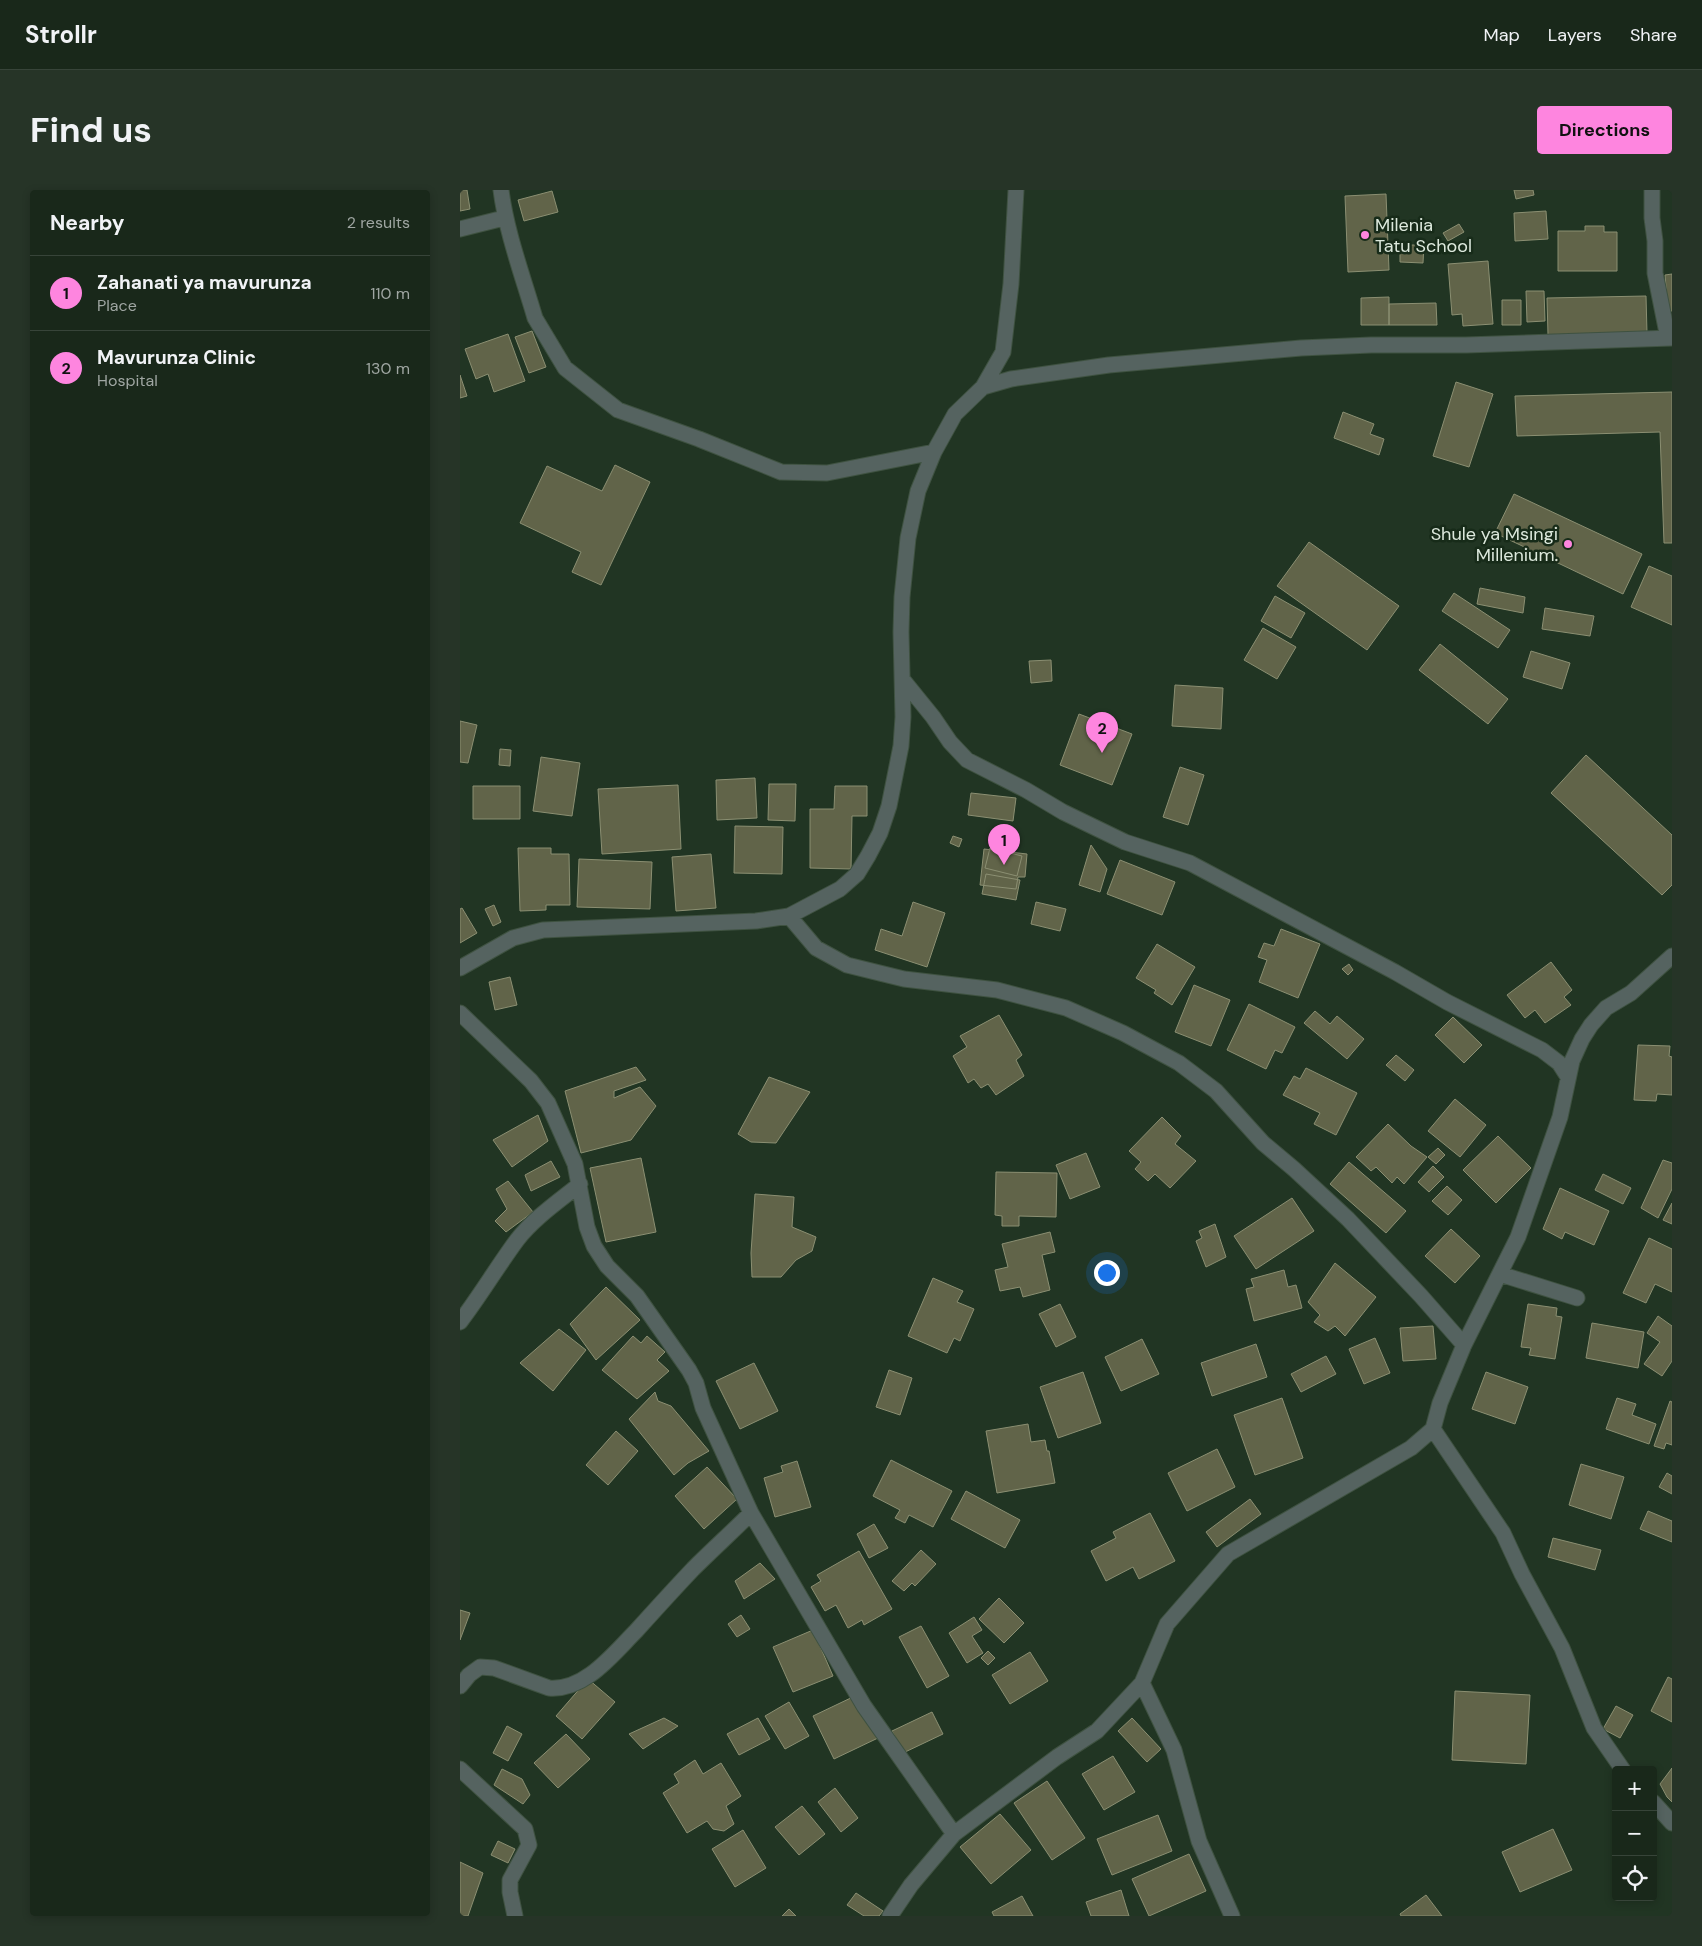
<!DOCTYPE html>
<html lang="en">
<head>
<meta charset="utf-8">
<style>
	:root { --surface:#19281a; --page:#263427; --text:#f1f3f6; --muted:#9fa6a2; --line:#374439; --accent:#fe85df }
	body { margin:0; font-family:"DM Sans",sans-serif; background:var(--page); color:var(--text) }
	.controls { position:absolute; right:15px; bottom:15px; display:grid; overflow:hidden; border-radius:5px; box-shadow:0 2px 8px #0003 }
	.controls button { width:45px; height:45px; display:grid; place-items:center; padding:0; border:0; border-bottom:1px solid var(--line); background:var(--surface); color:var(--text); font:25px sans-serif }
	.you { position:absolute; left:646px; top:1082px; width:18px; height:18px; margin:-12px; border:4px solid #fff; border-radius:50%; background:#1a73e8; box-shadow:0 0 0 8px #1a73e833 }
	.badge { display:grid; place-items:center; width:32px; height:32px; border-radius:50%; background:var(--accent); color:#111; font-size:16px; font-weight:700 }
	.pin { position:absolute; translate:-50% -41px; filter:drop-shadow(0 1px 2px #0008) }
	.pin::after { content:''; position:absolute; top:26px; width:18px; height:15px; background:inherit; clip-path:polygon(0 0,100% 0,50% 100%) }
	.list { margin:0; padding:0; list-style:none }
	h2 { display:flex; justify-content:space-between; align-items:center; height:65px; margin:0; padding:0 20px; font-size:21px }
	h2 small { font-size:16px; font-weight:400; color:var(--muted) }
	.list li { display:grid; grid-template-columns:32px 1fr auto; gap:15px; align-items:center; box-sizing:border-box; height:75px; padding:0 20px; border-top:1px solid var(--line) }
	.list b { display:block; font-size:19px; white-space:nowrap }
	.list p { margin:0; font-size:16px; white-space:nowrap; color:var(--muted) }
	.list em { font-size:16px; font-style:normal; color:var(--muted) }
	.icon { flex:none; width:28px; height:28px; fill:none; stroke:currentColor; stroke-width:2; stroke-linecap:round; stroke-linejoin:round }
	.map { position:relative; flex:none; width:1212px; height:1726px; overflow:hidden; border-radius:5px }
	header { display:flex; align-items:center; gap:30px; box-sizing:border-box; height:70px; padding:0 25px; background:var(--surface); border-bottom:1px solid var(--line) }
	header strong { font-size:24px }
	nav { display:flex; gap:28px; margin-inline-start:auto; font-size:18px }
	.intro { display:flex; align-items:center; justify-content:space-between; box-sizing:border-box; height:120px; padding:0 30px }
	h1 { margin:0; font-size:35px }
	.button { padding:12px 22px; border-radius:5px; background:var(--accent); color:#111; font-size:18px; font-weight:700 }
	main { display:flex; gap:30px; padding:0 30px }
	aside { flex:1; background:var(--surface); border-radius:5px; box-shadow:0 2px 8px #0003 }
	.map>svg:first-child { display:block }
	.building { fill:#616449; stroke:#8b8f72 }
	.lines { fill:none; stroke-linecap:round; stroke-linejoin:round }
	.street-casing { stroke:#3f5241; stroke-width:17 }
	.street { stroke:#556360; stroke-width:15 }
	.poi-dot { fill:#fe85df; stroke:#172b19; stroke-width:2 }
	.labels { text-anchor:middle; dominant-baseline:central; stroke-width:5; stroke-linejoin:round; paint-order:stroke }
	.poi-label { font-size:18px; fill:#dde9dd; stroke:#172b19; text-anchor:start }
</style>
</head>
<body>
<header>
<strong>Strollr</strong>
<nav><a>Map</a><a>Layers</a><a>Share</a></nav>
</header>
<div class="intro"><h1>Find us</h1><a class="button">Directions</a></div>
<main>
<aside>
<h2>Nearby<small>2 results</small></h2>
<ul class="list">
<li><span class="badge">1</span><div><b>Zahanati ya mavurunza</b><p>Place</p></div><em>110 m</em></li>
<li><span class="badge">2</span><div><b>Mavurunza Clinic</b><p>Hospital</p></div><em>130 m</em></li>
</ul>
</aside>
<div class="map">
<svg width="1212" height="1726" viewBox="0 0 1212 1726">
	<rect width="100%" height="100%" fill="#213523"/>
	<path class="building" d="M 0,0 L 7,0 L 10,19 L 0,21 Z
		M 1054,0 L 1073,0 L 1074,5 L 1056,9 Z
		M 92,1 L 98,22 L 64,31 L 58,10 Z
		M 926,4 L 929,80 L 888,82 L 885,6 Z
		M 1086,21 L 1088,49 L 1055,51 L 1054,23 Z
		M 999,34 L 1004,42 L 988,51 L 983,43 Z
		M 1125,36 L 1144,36 L 1144,42 L 1157,42 L 1157,81 L 1098,81 L 1098,41 L 1125,41 Z
		M 940,55 L 964,55 L 963,73 L 940,72 Z
		M 1028,71 L 1033,134 L 1003,136 L 1002,124 L 992,125 L 988,74 Z
		M 1212,84 L 1212,121 L 1208,121 L 1205,85 Z
		M 1066,101 L 1084,101 L 1085,131 L 1067,132 Z
		M 1186,106 L 1187,143 L 1088,145 L 1087,108 Z
		M 929,107 L 929,135 L 901,135 L 901,108 Z
		M 1042,110 L 1061,110 L 1061,135 L 1042,135 Z
		M 976,113 L 977,135 L 929,135 L 929,114 Z
		M 72,141 L 86,177 L 69,183 L 55,147 Z
		M 48,144 L 65,191 L 34,202 L 28,184 L 16,189 L 5,159 Z
		M 0,185 L 7,206 L 0,208 Z
		M 996,192 L 1033,204 L 1009,277 L 973,266 Z
		M 1212,202 L 1212,353 L 1204,353 L 1200,242 L 1057,246 L 1055,206 Z
		M 883,222 L 914,234 L 910,244 L 924,249 L 919,265 L 874,248 Z
		M 155,275 L 190,292 L 141,395 L 112,382 L 121,362 L 60,333 L 87,276 L 142,301 Z
		M 1054,304 L 1182,364 L 1163,404 L 1035,343 Z
		M 849,352 L 939,416 L 907,460 L 817,396 Z
		M 1189,376 L 1212,386 L 1212,435 L 1171,417 Z
		M 1020,398 L 1065,407 L 1063,423 L 1017,414 Z
		M 994,403 L 1050,440 L 1038,458 L 982,421 Z
		M 815,406 L 845,423 L 831,448 L 801,431 Z
		M 1085,418 L 1134,426 L 1130,446 L 1082,439 Z
		M 803,438 L 836,457 L 817,489 L 784,470 Z
		M 980,454 L 1048,509 L 1028,534 L 959,480 Z
		M 1071,461 L 1110,473 L 1102,499 L 1063,487 Z
		M 591,470 L 592,491 L 571,493 L 569,471 Z
		M 715,495 L 763,498 L 761,539 L 712,536 Z
		M 619,524 L 672,544 L 652,595 L 600,575 Z
		M 0,531 L 17,535 L 8,573 L 0,572 Z
		M 40,559 L 51,560 L 50,576 L 39,575 Z
		M 1126,565 L 1212,645 L 1212,695 L 1202,705 L 1091,603 Z
		M 81,567 L 120,573 L 112,626 L 73,621 Z
		M 720,577 L 744,585 L 728,635 L 703,627 Z
		M 295,588 L 297,628 L 257,630 L 256,590 Z
		M 309,594 L 336,594 L 335,631 L 308,630 Z
		M 218,595 L 221,659 L 142,664 L 138,599 Z
		M 13,596 L 60,596 L 60,629 L 13,629 Z
		M 375,596 L 407,596 L 407,626 L 392,626 L 391,679 L 350,678 L 350,619 L 374,619 Z
		M 511,603 L 556,608 L 553,631 L 508,625 Z
		M 275,636 L 323,637 L 322,684 L 274,683 Z
		M 493,646 L 502,649 L 499,657 L 490,653 Z
		M 631,655 L 647,679 L 640,702 L 619,695 Z
		M 58,658 L 91,658 L 91,664 L 109,664 L 110,715 L 86,715 L 86,720 L 60,721 Z
		M 530,658 L 562,666 L 557,686 L 525,678 Z
		M 524,659 L 567,664 L 565,687 L 558,687 L 556,699 L 520,695 Z
		M 251,664 L 256,718 L 216,721 L 212,667 Z
		M 119,669 L 192,672 L 190,719 L 117,717 Z
		M 660,670 L 715,692 L 702,725 L 647,704 Z
		M 526,684 L 560,690 L 556,710 L 522,704 Z
		M 453,712 L 485,723 L 467,777 L 415,760 L 421,739 L 442,746 Z
		M 576,712 L 606,719 L 600,741 L 571,734 Z
		M 34,715 L 41,732 L 33,736 L 25,719 Z
		M 2,718 L 17,743 L 0,753 L 0,719 Z
		M 821,739 L 860,754 L 838,808 L 799,792 L 807,770 L 798,767 L 804,753 L 814,756 Z
		M 697,754 L 735,777 L 712,815 L 694,803 L 696,800 L 676,788 Z
		M 1091,772 L 1112,800 L 1104,807 L 1111,815 L 1085,833 L 1075,820 L 1065,828 L 1047,805 Z
		M 889,774 L 893,780 L 888,785 L 882,779 Z
		M 50,787 L 57,815 L 35,820 L 29,792 Z
		M 734,795 L 770,810 L 751,856 L 715,842 Z
		M 789,814 L 835,837 L 822,863 L 815,860 L 806,879 L 767,860 Z
		M 855,821 L 870,834 L 877,826 L 904,849 L 887,869 L 844,833 Z
		M 539,825 L 562,865 L 556,870 L 564,886 L 536,905 L 528,894 L 521,898 L 514,889 L 508,893 L 493,866 L 507,857 L 500,846 Z
		M 993,827 L 1022,855 L 1004,873 L 975,845 Z
		M 1178,855 L 1210,856 L 1209,866 L 1212,867 L 1212,905 L 1197,904 L 1196,911 L 1174,910 Z
		M 936,865 L 954,880 L 945,891 L 926,875 Z
		M 176,877 L 186,890 L 154,901 L 154,908 L 180,897 L 196,916 L 171,950 L 121,963 L 105,901 Z
		M 846,878 L 897,903 L 876,945 L 854,934 L 860,923 L 823,905 L 834,886 L 840,889 Z
		M 309,887 L 350,902 L 316,953 L 291,952 L 278,944 Z
		M 995,909 L 1026,935 L 1000,967 L 968,941 Z
		M 78,925 L 88,951 L 52,977 L 33,950 Z
		M 702,927 L 721,946 L 715,954 L 736,971 L 710,998 L 695,984 L 688,991 L 675,979 L 681,972 L 669,961 Z
		M 928,934 L 951,956 L 967,967 L 944,994 L 937,987 L 932,993 L 916,977 L 911,981 L 896,967 Z
		M 1038,946 L 1071,978 L 1036,1013 L 1003,980 Z
		M 978,958 L 985,965 L 976,974 L 968,967 Z
		M 626,963 L 640,997 L 610,1009 L 596,975 Z
		M 181,968 L 196,1042 L 146,1052 L 130,978 Z
		M 1203,970 L 1212,973 L 1212,999 L 1198,1028 L 1181,1018 Z
		M 91,971 L 100,987 L 71,1001 L 65,985 Z
		M 889,972 L 946,1021 L 926,1043 L 870,994 Z
		M 973,976 L 984,987 L 969,1002 L 958,992 Z
		M 536,982 L 597,983 L 596,1027 L 559,1026 L 559,1036 L 542,1036 L 542,1026 L 535,1025 Z
		M 1143,984 L 1171,998 L 1163,1014 L 1135,1000 Z
		M 48,991 L 73,1022 L 46,1042 L 35,1031 L 47,1019 L 36,999 Z
		M 987,996 L 1002,1010 L 988,1025 L 972,1011 Z
		M 1100,998 L 1149,1021 L 1134,1055 L 1105,1042 L 1102,1049 L 1083,1039 Z
		M 295,1004 L 334,1007 L 332,1037 L 356,1047 L 352,1061 L 336,1070 L 321,1087 L 292,1087 L 291,1063 Z
		M 832,1008 L 854,1041 L 796,1079 L 774,1046 Z
		M 1212,1013 L 1212,1034 L 1203,1030 Z
		M 755,1034 L 766,1067 L 746,1077 L 736,1051 L 742,1048 L 739,1041 Z
		M 991,1039 L 1020,1066 L 995,1093 L 965,1066 Z
		M 590,1042 L 595,1062 L 582,1065 L 590,1100 L 563,1107 L 560,1097 L 540,1101 L 535,1080 L 548,1077 L 542,1054 Z
		M 1189,1048 L 1212,1059 L 1212,1102 L 1195,1094 L 1186,1113 L 1163,1103 Z
		M 875,1073 L 916,1107 L 885,1146 L 875,1136 L 868,1141 L 854,1132 L 860,1125 L 848,1112 Z
		M 824,1080 L 828,1097 L 836,1095 L 842,1118 L 794,1131 L 786,1099 L 794,1097 L 791,1089 Z
		M 473,1088 L 503,1101 L 497,1112 L 514,1119 L 500,1151 L 494,1148 L 487,1163 L 448,1146 Z
		M 146,1097 L 180,1130 L 136,1170 L 110,1134 Z
		M 600,1114 L 616,1147 L 596,1157 L 579,1124 Z
		M 1068,1114 L 1097,1118 L 1096,1126 L 1102,1127 L 1095,1169 L 1069,1165 L 1071,1158 L 1061,1157 Z
		M 1198,1126 L 1212,1136 L 1212,1171 L 1202,1186 L 1184,1174 L 1200,1152 L 1187,1143 Z
		M 1132,1133 L 1184,1142 L 1178,1178 L 1126,1168 Z
		M 973,1136 L 976,1169 L 943,1171 L 940,1138 Z
		M 99,1139 L 126,1160 L 93,1201 L 60,1173 Z
		M 173,1146 L 181,1153 L 187,1146 L 205,1162 L 197,1170 L 209,1181 L 177,1209 L 142,1180 Z
		M 915,1148 L 930,1183 L 904,1194 L 889,1159 Z
		M 682,1149 L 699,1184 L 661,1201 L 645,1167 Z
		M 796,1154 L 807,1187 L 752,1206 L 741,1173 Z
		M 866,1166 L 876,1184 L 841,1202 L 831,1184 Z
		M 294,1173 L 318,1221 L 280,1239 L 256,1191 Z
		M 429,1180 L 452,1188 L 440,1225 L 416,1217 Z
		M 623,1182 L 641,1233 L 598,1248 L 580,1197 Z
		M 1026,1182 L 1068,1197 L 1055,1234 L 1012,1219 Z
		M 195,1202 L 198,1211 L 211,1216 L 249,1261 L 228,1273 L 214,1285 L 169,1229 Z
		M 822,1208 L 843,1268 L 795,1285 L 774,1225 Z
		M 1157,1208 L 1176,1214 L 1172,1225 L 1196,1234 L 1189,1254 L 1146,1239 Z
		M 1210,1211 L 1212,1212 L 1212,1255 L 1206,1253 L 1204,1259 L 1194,1256 Z
		M 568,1234 L 571,1252 L 585,1250 L 587,1261 L 589,1261 L 595,1293 L 537,1303 L 526,1241 Z
		M 156,1241 L 178,1261 L 148,1295 L 126,1275 Z
		M 757,1259 L 775,1297 L 727,1321 L 708,1283 Z
		M 431,1270 L 492,1301 L 473,1337 L 449,1325 L 445,1333 L 435,1328 L 440,1320 L 413,1306 Z
		M 337,1271 L 351,1317 L 315,1327 L 304,1288 L 323,1282 L 321,1276 Z
		M 1121,1274 L 1164,1287 L 1151,1329 L 1109,1315 Z
		M 247,1277 L 277,1309 L 244,1339 L 215,1306 Z
		M 1207,1283 L 1212,1286 L 1212,1304 L 1199,1297 Z
		M 506,1301 L 560,1330 L 545,1358 L 491,1329 Z
		M 790,1309 L 801,1324 L 757,1357 L 746,1342 Z
		M 1188,1321 L 1212,1331 L 1212,1352 L 1180,1339 Z
		M 690,1323 L 715,1371 L 679,1389 L 673,1377 L 646,1391 L 631,1361 L 656,1348 L 653,1342 Z
		M 414,1334 L 428,1358 L 409,1368 L 397,1344 Z
		M 1093,1348 L 1141,1360 L 1135,1380 L 1088,1367 Z
		M 461,1360 L 476,1374 L 455,1396 L 452,1393 L 444,1401 L 432,1391 Z
		M 399,1361 L 432,1419 L 404,1435 L 402,1430 L 388,1438 L 376,1415 L 365,1421 L 351,1397 L 361,1391 L 357,1385 Z
		M 300,1373 L 315,1389 L 284,1409 L 275,1391 Z
		M 539,1408 L 564,1433 L 544,1453 L 519,1429 Z
		M 0,1420 L 10,1423 L 0,1450 Z
		M 281,1425 L 290,1439 L 277,1447 L 268,1434 Z
		M 514,1427 L 522,1440 L 512,1446 L 523,1463 L 507,1473 L 489,1443 Z
		M 461,1436 L 489,1486 L 467,1498 L 439,1447 Z
		M 353,1440 L 373,1486 L 333,1502 L 313,1457 Z
		M 528,1461 L 535,1468 L 528,1475 L 521,1468 Z
		M 570,1462 L 588,1491 L 550,1514 L 532,1485 Z
		M 1208,1487 L 1212,1489 L 1212,1532 L 1191,1521 Z
		M 128,1489 L 155,1512 L 122,1549 L 96,1526 Z
		M 995,1501 L 1070,1505 L 1066,1574 L 992,1570 Z
		M 397,1505 L 418,1548 L 374,1569 L 353,1526 Z
		M 329,1512 L 349,1546 L 325,1559 L 305,1526 Z
		M 1156,1516 L 1173,1525 L 1160,1548 L 1143,1539 Z
		M 472,1522 L 483,1544 L 443,1563 L 432,1541 Z
		M 204,1528 L 218,1536 L 183,1559 L 169,1544 Z
		M 298,1528 L 310,1549 L 279,1565 L 267,1544 Z
		M 672,1528 L 701,1559 L 687,1572 L 658,1541 Z
		M 47,1536 L 62,1544 L 48,1571 L 33,1563 Z
		M 106,1544 L 130,1569 L 98,1598 L 74,1573 Z
		M 653,1566 L 675,1602 L 644,1620 L 622,1584 Z
		M 235,1570 L 243,1584 L 261,1573 L 281,1606 L 266,1616 L 274,1634 L 264,1641 L 253,1639 L 247,1631 L 227,1643 L 203,1603 L 219,1593 L 214,1584 Z
		M 1212,1578 L 1212,1612 L 1207,1607 L 1200,1594 Z
		M 42,1579 L 62,1589 L 70,1605 L 63,1614 L 34,1595 Z
		M 587,1591 L 625,1648 L 592,1670 L 554,1613 Z
		M 375,1598 L 398,1628 L 381,1642 L 358,1612 Z
		M 342,1616 L 365,1644 L 339,1665 L 315,1637 Z
		M 540,1624 L 571,1660 L 531,1694 L 500,1657 Z
		M 698,1625 L 712,1661 L 652,1685 L 637,1649 Z
		M 1093,1639 L 1112,1680 L 1060,1702 L 1042,1662 Z
		M 283,1640 L 306,1678 L 275,1697 L 252,1659 Z
		M 38,1651 L 55,1659 L 48,1673 L 31,1665 Z
		M 729,1664 L 746,1701 L 689,1726 L 672,1689 Z
		M 0,1672 L 23,1683 L 8,1726 L 0,1726 Z
		M 661,1700 L 669,1726 L 631,1726 L 626,1712 Z
		M 396,1703 L 423,1721 L 419,1726 L 404,1726 L 387,1715 Z
		M 966,1705 L 982,1726 L 941,1726 L 940,1724 Z
		M 562,1706 L 573,1726 L 534,1726 L 532,1722 Z
		M 329,1719 L 336,1726 L 322,1726 Z"/>
	<g class="lines">
		<defs>
			<path id="street" d="M 41,0 C 46,41 63,87 75,128 L 105,178 L 158,220 L 239,249 L 321,282 L 367,283 L 474,262
				M 1192,0 L 1192,28 L 1195,51 L 1195,83 L 1208,148
				M 0,39 L 44,28
				M 523,197 L 543,162 L 551,94 L 556,0
				M 443,490 L 473,527 L 490,552 L 507,570 L 566,600 L 603,622 L 665,652 L 730,673 L 935,782 L 987,812 L 1082,860 L 1099,873 L 1108,887
				M 329,726 L 356,758 L 387,775 L 444,789 L 537,800 L 606,818 L 663,843 L 719,873 L 756,901 L 803,953 L 834,979 L 888,1029 L 961,1106 L 1004,1155
				M 0,778 L 53,748 L 83,740 L 296,731 L 329,726 L 380,699 L 397,684 L 408,666 L 420,643 L 429,616 L 441,556 L 443,527 L 441,442 L 442,407 L 448,348 L 458,301 L 474,262 L 495,224 L 523,197 L 551,189 L 649,175 L 841,158 L 911,155 L 1006,155 L 1212,148
				M 0,823 L 71,891 L 88,913 L 115,974 L 127,1037 L 134,1056 L 147,1076 L 177,1106 L 229,1180 L 236,1193 L 243,1218 L 291,1323 L 404,1516 L 494,1644
				M 1040,1084 L 1117,1108
				M 0,1132 C 20,1106 37,1077 57,1050 C 74,1028 99,1011 120,994
				M 973,1239 L 1043,1343 L 1062,1384 L 1102,1458 L 1134,1538 L 1163,1580
				M 682,1493 L 714,1560 L 739,1651 L 772,1726
				M 0,1496 L 9,1485 L 20,1477 L 34,1478 L 89,1498 C 125,1501 153,1464 176,1441 C 195,1420 214,1399 233,1379 C 252,1360 272,1342 291,1323
				M 0,1579 L 65,1639 L 69,1655 L 50,1690 L 50,1702 L 55,1726
				M 1193,1612 L 1212,1633
				M 430,1726 L 451,1695 L 494,1644 L 597,1567 L 637,1541 L 682,1493 L 707,1434 L 768,1364 L 951,1258 L 973,1239 L 980,1213 L 1004,1155 L 1058,1047 L 1100,927 L 1112,871 L 1122,849 L 1131,835 L 1146,818 L 1171,803 L 1212,766"/>
		</defs>
		<use href="#street" class="street-casing"/>
		<use href="#street" class="street"/>
	</g>
	<g class="poi-dot">
		<circle cx="905" cy="45" r="5"/>
		<circle cx="1108" cy="354" r="5"/>
	</g>
	<g class="labels">
		<g class="poi-label">
			<text x="915" y="35">Milenia<tspan x="915" dy="21">Tatu School</tspan></text>
			<text x="1098" y="344" text-anchor="end">Shule ya Msingi<tspan x="1098" dy="21">Millenium.</tspan></text>
		</g>
	</g>
</svg>
<div class="controls">
<button>+</button>
<button>−</button>
<button><svg class="icon" aria-label="locate" viewBox="0 0 24 24"><circle cx="12" cy="12" r="6"/><path d="M12 2v4M12 18v4M2 12h4M18 12h4"/></svg></button>
</div>
<div class="you"></div>
<div class="pin badge" style="left:544px;top:675px">1</div>
<div class="pin badge" style="left:642px;top:563px">2</div>
</div>
</main>
</body>
</html>
